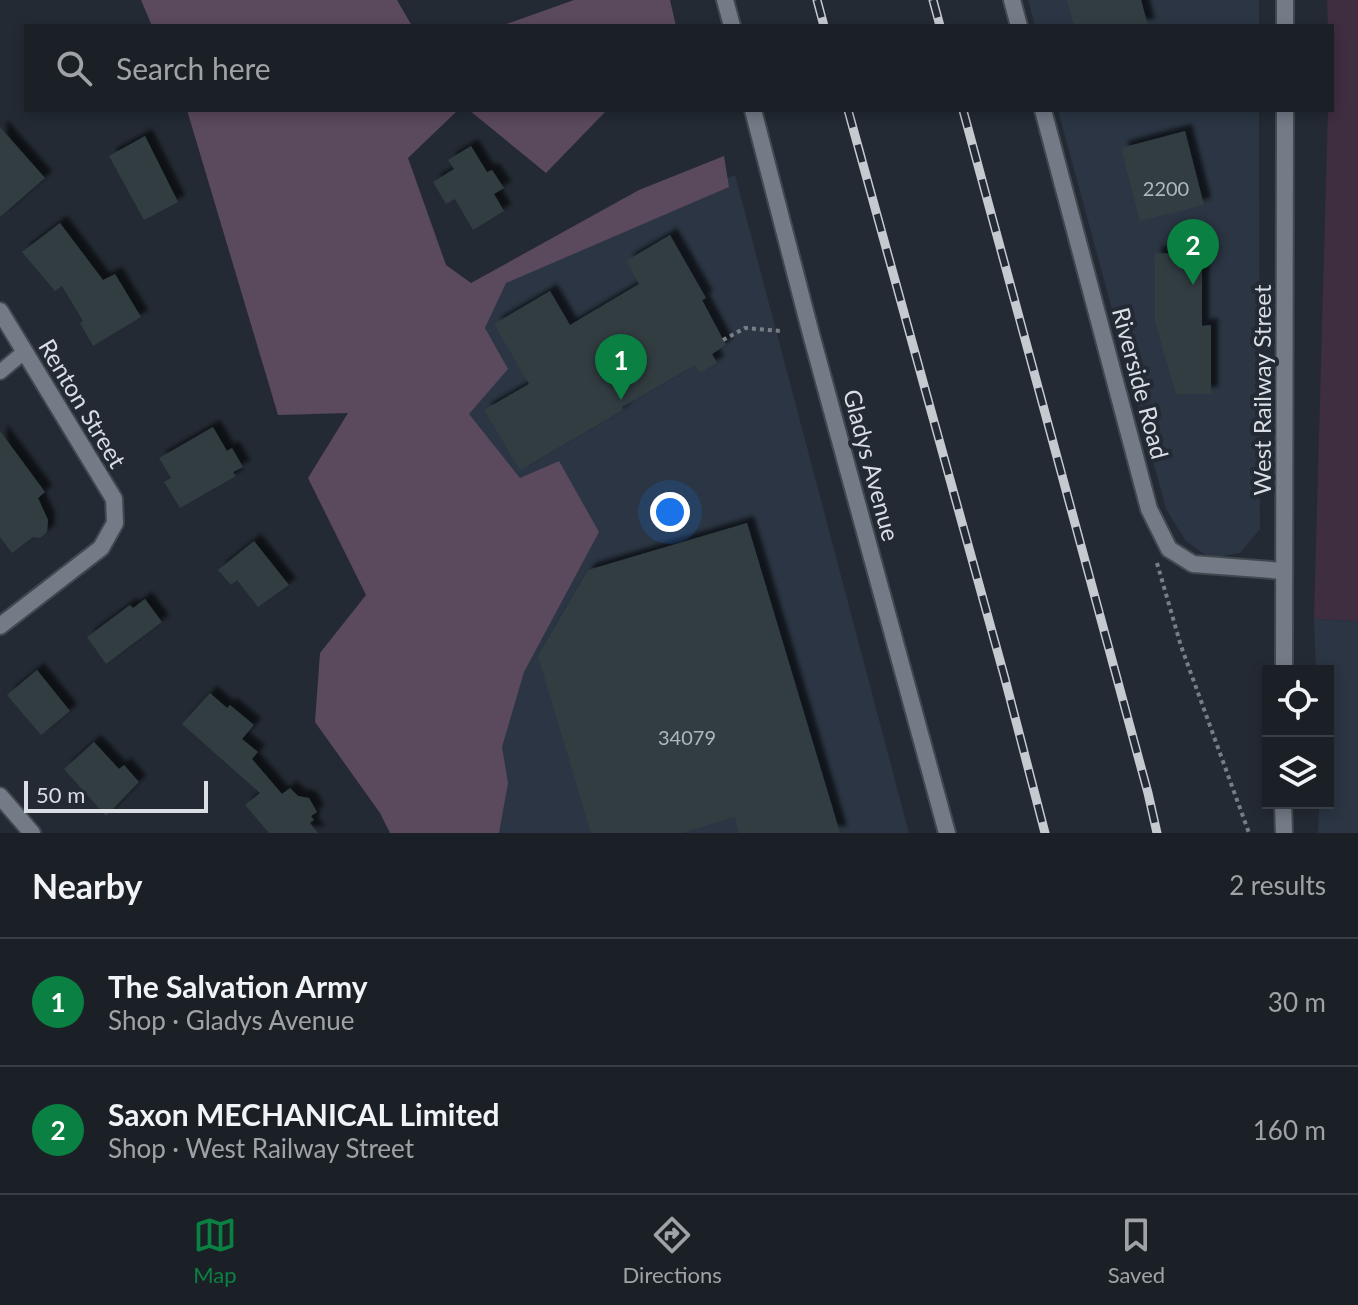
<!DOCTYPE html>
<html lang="en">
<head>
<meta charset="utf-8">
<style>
	:root { --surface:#1a2026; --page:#23282e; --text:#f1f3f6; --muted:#9fa3a7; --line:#383e43; --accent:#0b8043 }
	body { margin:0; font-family:Lato,sans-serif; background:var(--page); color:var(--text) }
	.controls { position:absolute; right:24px; bottom:24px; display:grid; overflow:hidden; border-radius:0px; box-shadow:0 4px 12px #0003 }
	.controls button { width:72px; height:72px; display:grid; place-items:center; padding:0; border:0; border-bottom:2px solid var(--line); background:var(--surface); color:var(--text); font:40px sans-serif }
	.scale { position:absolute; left:24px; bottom:20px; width:184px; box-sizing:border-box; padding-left:8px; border:4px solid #d9dee4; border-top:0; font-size:22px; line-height:28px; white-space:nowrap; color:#d9dee4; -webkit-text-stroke:6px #232a33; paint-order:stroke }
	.you { position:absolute; left:670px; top:512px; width:28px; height:28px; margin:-20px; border:6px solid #fff; border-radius:50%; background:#1a73e8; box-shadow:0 0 0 12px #1a73e833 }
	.badge { display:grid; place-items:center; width:52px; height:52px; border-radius:50%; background:var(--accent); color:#fff; font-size:26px; font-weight:700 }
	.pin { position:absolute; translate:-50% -66px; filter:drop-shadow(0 2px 4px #0008) }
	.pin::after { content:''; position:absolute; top:42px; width:28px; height:24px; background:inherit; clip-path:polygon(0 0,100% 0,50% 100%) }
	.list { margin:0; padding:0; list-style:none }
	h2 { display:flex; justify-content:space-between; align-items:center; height:104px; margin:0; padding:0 32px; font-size:34px }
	h2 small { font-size:26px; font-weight:400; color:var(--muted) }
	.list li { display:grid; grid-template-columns:52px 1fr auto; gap:24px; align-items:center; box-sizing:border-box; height:128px; padding:0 32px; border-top:2px solid var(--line) }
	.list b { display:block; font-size:30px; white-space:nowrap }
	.list p { margin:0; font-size:26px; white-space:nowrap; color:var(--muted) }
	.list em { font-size:26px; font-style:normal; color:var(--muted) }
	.icon { flex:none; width:44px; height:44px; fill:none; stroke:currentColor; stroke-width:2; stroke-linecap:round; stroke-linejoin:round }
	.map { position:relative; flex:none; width:1358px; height:833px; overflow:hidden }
	.search { position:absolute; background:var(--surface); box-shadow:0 4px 12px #0003; left:24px; right:24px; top:24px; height:88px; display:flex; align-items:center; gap:20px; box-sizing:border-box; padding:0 28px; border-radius:0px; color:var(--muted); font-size:30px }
	.sheet { height:360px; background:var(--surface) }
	nav { display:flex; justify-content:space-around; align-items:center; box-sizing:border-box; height:112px; border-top:2px solid var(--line); background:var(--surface); font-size:22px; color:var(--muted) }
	nav a { display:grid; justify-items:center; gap:4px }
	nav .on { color:var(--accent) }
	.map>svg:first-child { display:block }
	.built { fill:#2b3543 }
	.green { fill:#3e2e40 }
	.forest { fill:#5b495d }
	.building { fill:#303d42; filter:url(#shadow) }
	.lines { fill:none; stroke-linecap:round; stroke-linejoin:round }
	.service-casing { stroke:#41484f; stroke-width:18 }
	.minor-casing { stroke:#41484f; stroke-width:20 }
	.tertiary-casing { stroke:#41484f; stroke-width:20 }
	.path { stroke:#787e86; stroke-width:4; stroke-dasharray:4 4; stroke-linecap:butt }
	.service { stroke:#737b87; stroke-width:14 }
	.minor { stroke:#737b87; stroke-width:16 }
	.tertiary { stroke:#737b87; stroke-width:16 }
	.rail-casing { stroke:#c4cad0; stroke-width:9 }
	.rail { stroke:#232a33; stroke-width:6; stroke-dasharray:18; stroke-linecap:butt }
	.labels { text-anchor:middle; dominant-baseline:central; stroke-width:8; stroke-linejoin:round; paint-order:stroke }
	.number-label { font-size:20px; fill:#afb6bc }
	.street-label { font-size:24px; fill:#d9dee4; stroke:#232a33 }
</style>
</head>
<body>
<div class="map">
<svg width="1358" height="833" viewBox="0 0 1358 833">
	<defs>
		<filter id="shadow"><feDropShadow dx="7" dy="-7" stdDeviation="2" flood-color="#0009"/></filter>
	</defs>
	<rect width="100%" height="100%" fill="#232a33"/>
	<path class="built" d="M 1028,0 L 1259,0 L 1259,26 L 1035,26 Z
		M 1058,110 L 1259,110 L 1260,529 L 1240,553 L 1210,558 L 1186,541 L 1166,509 Z
		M 735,175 L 909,833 L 425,833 L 405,397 L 483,282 Z
		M 1314,619 L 1358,621 L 1358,833 L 1318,833 L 1319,803 L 1328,803 L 1328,671 L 1316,671 Z"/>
	<path class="green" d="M 1327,0 L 1358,0 L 1358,621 L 1314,619 L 1328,110 L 1332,110 L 1332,26 L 1328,26 Z"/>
	<path class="forest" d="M 141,0 L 397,0 L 412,26 L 152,26 Z
		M 574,0 L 670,0 L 676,26 L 501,26 Z
		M 187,110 L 458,110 L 408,158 L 446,265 L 471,283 L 639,190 L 724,156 L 729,187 L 506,283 L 485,328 L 508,369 L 469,414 L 520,478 L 559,461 L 599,532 L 524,672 L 502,747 L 508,783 L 499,833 L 390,833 L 380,813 L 315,722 L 320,653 L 366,595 L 308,478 L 348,413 L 278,415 Z
		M 469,110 L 607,110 L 546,173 Z"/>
	<path class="building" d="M 1067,0 L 1141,0 L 1148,26 L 1074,26 Z
		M 0,127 L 45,178 L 0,217 Z
		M 1185,131 L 1204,205 L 1140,221 L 1121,148 Z
		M 145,136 L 178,202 L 144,220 L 109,156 Z
		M 471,146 L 487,172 L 492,170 L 504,188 L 494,194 L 504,211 L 473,230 L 455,199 L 446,204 L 433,182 L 454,169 L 448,160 Z
		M 60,223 L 103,280 L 115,274 L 141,317 L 93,346 L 80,323 L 83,321 L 62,286 L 55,291 L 22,252 Z
		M 670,235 L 706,298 L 702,300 L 726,345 L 712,354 L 717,363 L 700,373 L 695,365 L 622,407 L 623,410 L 520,470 L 484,410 L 529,384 L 494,324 L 550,291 L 570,325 L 639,284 L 626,261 Z
		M 1155,253 L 1202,254 L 1202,326 L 1211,325 L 1211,394 L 1176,394 L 1155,322 Z
		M 213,427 L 227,451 L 232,448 L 243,467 L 233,472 L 236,476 L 180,508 L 164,482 L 171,478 L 159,458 Z
		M 0,431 L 45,492 L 38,498 L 48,520 L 47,532 L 40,538 L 33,537 L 12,553 L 0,537 Z
		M 747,523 L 840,833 L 739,833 L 735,817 L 682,833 L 591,833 L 538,656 L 588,570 Z
		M 254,541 L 289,585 L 258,607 L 237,580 L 231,585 L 218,570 Z
		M 145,599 L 162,622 L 106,664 L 87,637 L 130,605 L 133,608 Z
		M 37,670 L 70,711 L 41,735 L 7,695 Z
		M 210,693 L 227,708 L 230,705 L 254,725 L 242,739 L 258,752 L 252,759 L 282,794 L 290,788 L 298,796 L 309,798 L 317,812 L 311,816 L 314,820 L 310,823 L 318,833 L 269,833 L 245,805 L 260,793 L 182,724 Z
		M 94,742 L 119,769 L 124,765 L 139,782 L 106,816 L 64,769 Z"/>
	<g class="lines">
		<defs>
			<path id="service" d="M 0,372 L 24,352"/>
			<path id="minor" d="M 0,311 L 114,499 L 115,523 L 101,548 L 0,626
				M 0,796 L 32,833"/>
			<path id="tertiary" d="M 725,0 L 732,26
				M 1012,0 L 1019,26
				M 1285,0 L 1285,26
				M 753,110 L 811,334 L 947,833
				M 1043,110 L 1149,509 L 1169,549 L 1193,564 L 1284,571
				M 1284,671 L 1285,110
				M 1283,803 L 1284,833"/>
		</defs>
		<use href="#service" class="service-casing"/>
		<use href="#minor" class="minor-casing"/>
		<use href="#tertiary" class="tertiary-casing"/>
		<path class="path" d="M 723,340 L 745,328 L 781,331
			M 1157,563 L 1181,646 L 1249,833"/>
		<use href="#service" class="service"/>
		<use href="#minor" class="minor"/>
		<use href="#tertiary" class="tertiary"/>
		<defs>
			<path id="rail" d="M 817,0 L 824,26
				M 933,0 L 940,26
				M 848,110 L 1004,675 L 1045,833
				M 963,110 L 1148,793 L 1157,833"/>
		</defs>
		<use href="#rail" class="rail-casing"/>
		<use href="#rail" class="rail"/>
	</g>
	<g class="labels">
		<g class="number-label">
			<text x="1166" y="188">2200</text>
			<text x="687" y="737">34079</text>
		</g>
		<g class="street-label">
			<text transform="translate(1141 383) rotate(75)">Riverside Road</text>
			<text transform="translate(1261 390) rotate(-90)">West Railway Street</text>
			<text transform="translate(83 403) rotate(59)">Renton Street</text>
			<text transform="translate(872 465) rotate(75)">Gladys Avenue</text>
		</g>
	</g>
</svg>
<div class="controls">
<button><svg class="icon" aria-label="locate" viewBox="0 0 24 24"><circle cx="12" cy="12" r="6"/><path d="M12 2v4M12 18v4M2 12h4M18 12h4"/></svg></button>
<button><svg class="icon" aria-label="layers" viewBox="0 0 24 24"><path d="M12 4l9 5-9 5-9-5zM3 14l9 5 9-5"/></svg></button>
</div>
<div class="scale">50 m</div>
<div class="you"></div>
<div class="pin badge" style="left:621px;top:400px">1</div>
<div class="pin badge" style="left:1193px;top:285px">2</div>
<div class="search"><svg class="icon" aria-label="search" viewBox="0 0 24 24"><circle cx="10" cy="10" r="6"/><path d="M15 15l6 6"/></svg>Search here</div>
</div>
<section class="sheet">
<h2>Nearby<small>2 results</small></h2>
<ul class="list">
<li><span class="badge">1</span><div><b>The Salvation Army</b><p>Shop · Gladys Avenue</p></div><em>30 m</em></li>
<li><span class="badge">2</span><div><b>Saxon MECHANICAL Limited</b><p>Shop · West Railway Street</p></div><em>160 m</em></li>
</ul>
</section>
<nav>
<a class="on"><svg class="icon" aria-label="map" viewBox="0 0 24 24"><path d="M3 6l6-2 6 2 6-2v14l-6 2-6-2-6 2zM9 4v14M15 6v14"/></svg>Map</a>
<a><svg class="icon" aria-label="directions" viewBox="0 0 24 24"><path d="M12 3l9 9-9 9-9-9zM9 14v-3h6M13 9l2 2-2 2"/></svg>Directions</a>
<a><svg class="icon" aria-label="saved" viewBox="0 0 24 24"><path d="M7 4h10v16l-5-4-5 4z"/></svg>Saved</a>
</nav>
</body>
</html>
